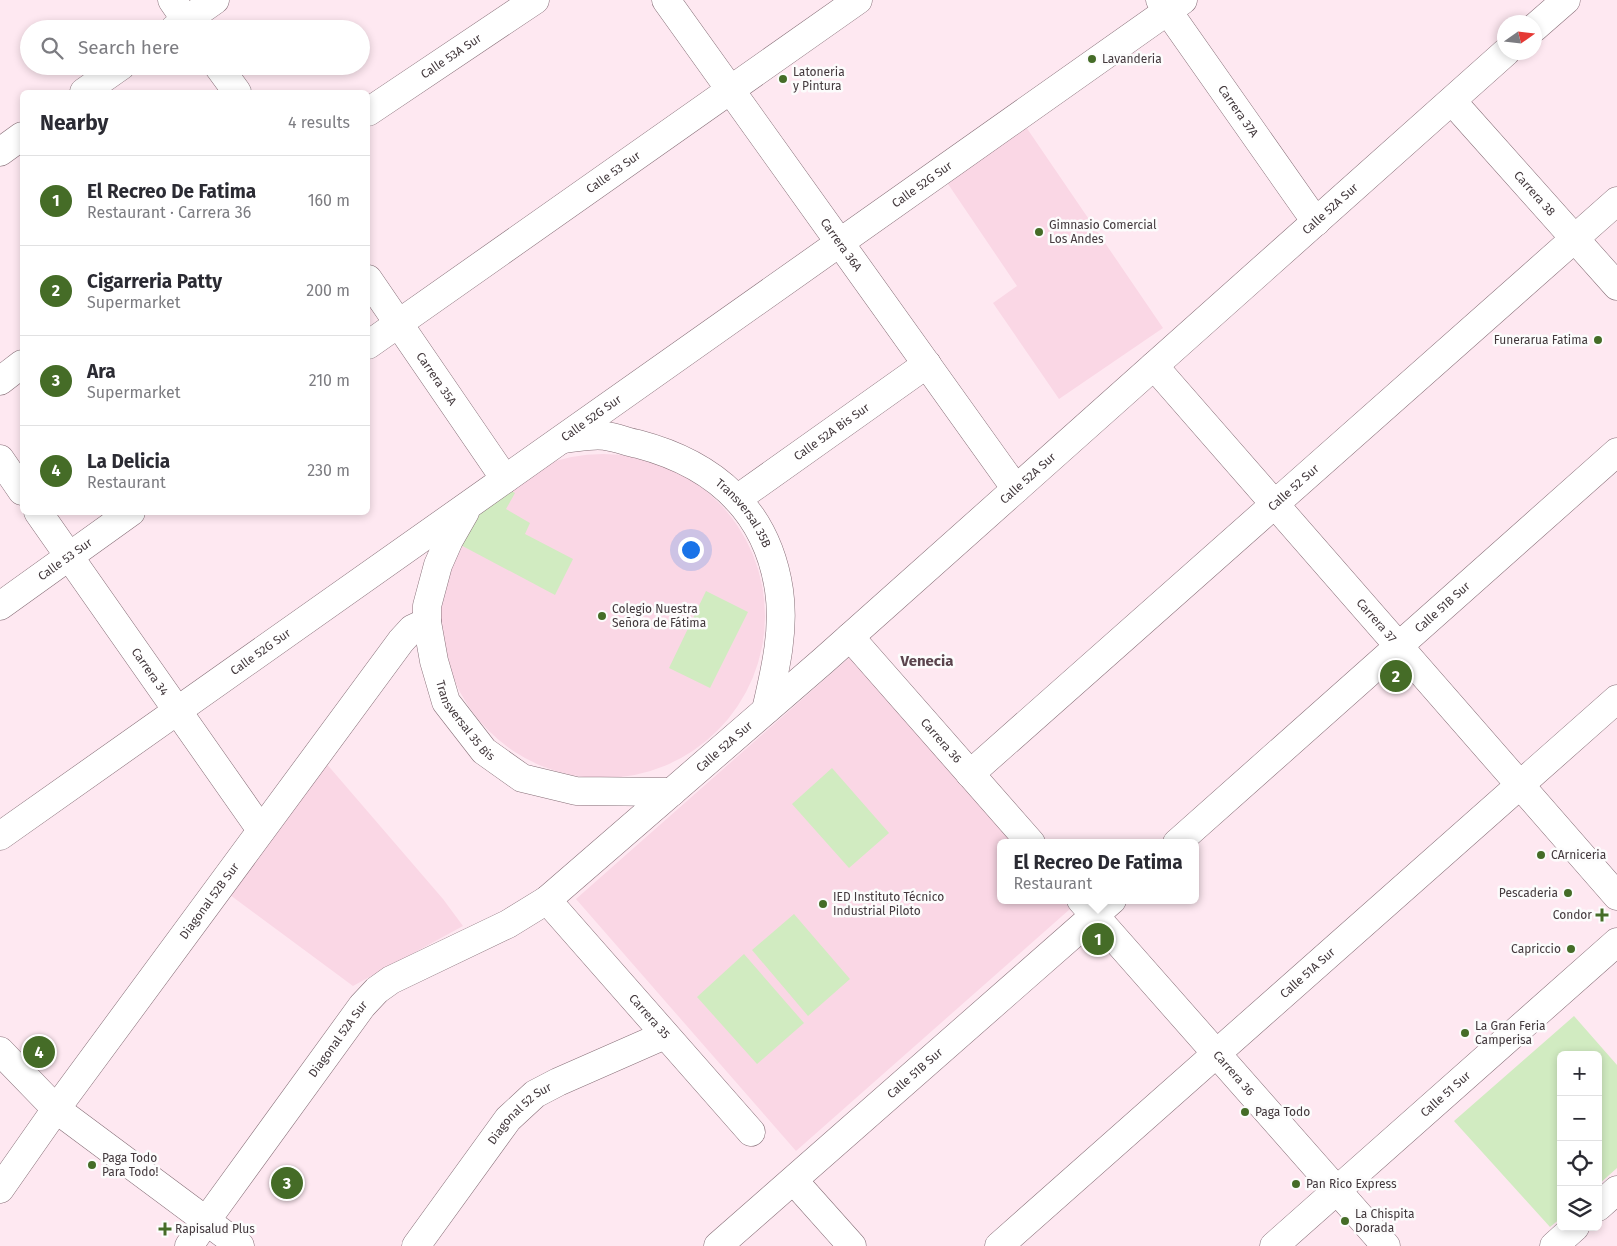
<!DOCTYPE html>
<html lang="en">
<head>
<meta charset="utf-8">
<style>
	:root { --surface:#fff; --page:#f2f2f3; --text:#2b2b33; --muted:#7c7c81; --line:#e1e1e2; --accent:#456c27 }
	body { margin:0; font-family:"Fira Sans",sans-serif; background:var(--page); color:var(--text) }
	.controls { position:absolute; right:15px; bottom:15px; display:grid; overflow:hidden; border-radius:8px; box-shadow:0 2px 8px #0003 }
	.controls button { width:45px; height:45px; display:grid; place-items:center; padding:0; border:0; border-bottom:1px solid var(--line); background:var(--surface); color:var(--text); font:25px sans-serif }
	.compass { position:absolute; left:1497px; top:15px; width:45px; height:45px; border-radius:50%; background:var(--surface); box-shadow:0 2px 8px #0003; rotate:76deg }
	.you { position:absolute; left:690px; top:549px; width:18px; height:18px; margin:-12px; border:4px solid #fff; border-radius:50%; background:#1a73e8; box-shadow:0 0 0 8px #1a73e833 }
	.badge { display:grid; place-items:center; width:32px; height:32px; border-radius:50%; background:var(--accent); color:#fff; font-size:16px; font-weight:700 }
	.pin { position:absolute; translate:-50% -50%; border:2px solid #fff; box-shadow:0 1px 5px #0006 }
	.popup { position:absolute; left:997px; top:839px; width:202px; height:65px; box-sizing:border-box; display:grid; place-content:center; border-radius:8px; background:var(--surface); filter:drop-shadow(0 1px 4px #0005); font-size:16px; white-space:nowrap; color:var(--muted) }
	.popup b { font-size:19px; color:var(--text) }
	.popup::after { content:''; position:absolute; left:50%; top:100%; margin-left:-10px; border:10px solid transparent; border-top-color:var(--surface) }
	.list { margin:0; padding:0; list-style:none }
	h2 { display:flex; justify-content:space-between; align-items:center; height:65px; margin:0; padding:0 20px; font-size:21px }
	h2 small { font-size:16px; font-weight:400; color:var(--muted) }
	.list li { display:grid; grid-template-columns:32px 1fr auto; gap:15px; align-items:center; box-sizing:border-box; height:90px; padding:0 20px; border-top:1px solid var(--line) }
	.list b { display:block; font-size:19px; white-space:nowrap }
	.list p { margin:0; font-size:16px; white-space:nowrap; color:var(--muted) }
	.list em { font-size:16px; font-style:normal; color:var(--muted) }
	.icon { flex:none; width:28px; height:28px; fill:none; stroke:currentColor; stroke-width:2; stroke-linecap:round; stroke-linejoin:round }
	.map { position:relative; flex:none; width:1617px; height:1246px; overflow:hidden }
	.search { position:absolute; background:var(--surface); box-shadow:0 2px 8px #0003; left:20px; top:20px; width:350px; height:55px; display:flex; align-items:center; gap:12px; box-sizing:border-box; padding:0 18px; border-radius:28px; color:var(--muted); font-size:19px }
	.panel { position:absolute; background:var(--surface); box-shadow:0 2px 8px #0003; left:20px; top:90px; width:350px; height:425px; border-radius:8px }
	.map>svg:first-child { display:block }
	.built { fill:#fad7e5 }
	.green { fill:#d1ebc1 }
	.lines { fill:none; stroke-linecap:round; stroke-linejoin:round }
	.street-casing { stroke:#866e77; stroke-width:29 }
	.secondary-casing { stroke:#866e77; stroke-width:29 }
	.street { stroke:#fff; stroke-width:28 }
	.secondary { stroke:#fff; stroke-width:28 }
	.poi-dot { fill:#456c27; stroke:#fcfcfc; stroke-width:2 }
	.labels { text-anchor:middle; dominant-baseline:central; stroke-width:5; stroke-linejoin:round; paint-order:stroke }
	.street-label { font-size:12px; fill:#43393d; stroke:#fcfcfc }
	.poi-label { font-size:12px; fill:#43393d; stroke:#fcfcfc; text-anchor:start }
	.quarter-label { font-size:15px; font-weight:bold; fill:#5a444d; stroke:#fcfcfc }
</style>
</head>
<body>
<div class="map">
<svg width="1617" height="1246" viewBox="0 0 1617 1246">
	<rect width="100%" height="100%" fill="#fee8f1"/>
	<path class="built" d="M 1024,124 L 1163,328 L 1059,399 L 993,303 L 1017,286 L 944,178 Z
		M441 616a162 162 0 1 1 324 0a162 162 0 1 1-324 0Z
		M 850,657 L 1012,843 L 1000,843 L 1000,900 L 1063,900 L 1070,909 L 796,1151 L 576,899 Z
		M 325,762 L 443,899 L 463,926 L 353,986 L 226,892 Z"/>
	<path class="green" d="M 508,489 L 515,493 L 506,509 L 530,523 L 525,534 L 573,559 L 555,595 L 455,542 L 475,510 Z
		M 706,591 L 748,612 L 710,688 L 669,668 Z
		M 832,768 L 889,833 L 849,868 L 792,804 Z
		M 794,914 L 850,979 L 808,1016 L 752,950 Z
		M 744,954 L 804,1023 L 757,1064 L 697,997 Z
		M 1574,1016 L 1617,1065 L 1617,1168 L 1598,1185 L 1598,1055 L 1561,1055 L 1561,1218 L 1550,1227 L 1454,1121 Z"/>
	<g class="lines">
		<defs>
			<g id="street">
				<path d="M 172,0 L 192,29"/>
				<path id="s1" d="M 666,0 L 1016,489"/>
				<path id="s2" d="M 1160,0 L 1316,222"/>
				<path d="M 1534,28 L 1566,0"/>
				<path d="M 174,29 L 215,0"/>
				<path d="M 218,66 L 237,92"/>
				<path d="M 84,92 L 121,66"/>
				<path id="s3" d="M 1452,101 L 1617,286"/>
				<path id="s4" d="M 368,112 L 535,0"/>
				<path d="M 0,152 L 22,136"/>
				<path id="s5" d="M 368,279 L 505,479"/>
				<path id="s6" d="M 368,345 L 858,0"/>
				<path id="s7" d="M 1154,366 L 1617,896"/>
				<path d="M 0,381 L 22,364"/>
				<path id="s8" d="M 563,439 C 576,438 592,434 605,436 C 616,437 627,442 638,444 C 714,464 767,510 779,590 C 785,630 775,671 766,710"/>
				<path d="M 0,459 L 22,491"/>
				<path id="s9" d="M 737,499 L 927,364"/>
				<path id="s10" d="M 38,512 L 261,830"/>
				<path id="s11" d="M 465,512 L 449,540 L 438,565 L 427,606 L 427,622 L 434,661 L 446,702 L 484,751 L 522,778 L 576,791 L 672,792"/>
				<path id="s12" d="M 0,606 L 131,512"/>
				<path id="s13" d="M 850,637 L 1031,843"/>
				<path id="s14" d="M 970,774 L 1617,201"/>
				<path id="s15" d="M 0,836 L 1183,0"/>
				<path id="s16" d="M 1177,843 L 1617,452"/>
				<path id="s17" d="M 547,900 L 751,1132"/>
				<path id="s18" d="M 1081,900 L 1386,1246"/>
				<path d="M 794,1181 L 852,1246"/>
				<path id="s19" d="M 0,1189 L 56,1109 L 401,641 L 412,629 L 427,622"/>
				<path id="s20" d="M 189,1246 L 211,1214 L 362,1006 L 377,990 L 391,980 L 508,924 L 547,900 L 823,661 L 1506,52"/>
				<path id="s21" d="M 416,1246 L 508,1119 L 535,1094 L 558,1082 L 665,1035"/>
				<path id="s22" d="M 718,1246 L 1112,900"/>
				<path id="s23" d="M 999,1246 L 1617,699"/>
			</g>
			<g id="secondary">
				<path d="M 0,1051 L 56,1109 L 240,1246"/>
				<path d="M 1598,1207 L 1617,1190"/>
				<path id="s24" d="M 1274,1246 L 1617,942"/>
				<path d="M 1554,1246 L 1575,1227"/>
			</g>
		</defs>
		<use href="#street" class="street-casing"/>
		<use href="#secondary" class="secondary-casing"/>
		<use href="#street" class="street"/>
		<use href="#secondary" class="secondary"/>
	</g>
	<g class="poi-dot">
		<circle cx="1092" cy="59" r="5"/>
		<circle cx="783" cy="79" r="5"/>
		<circle cx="1039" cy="232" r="5"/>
		<circle cx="1598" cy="340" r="5"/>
		<circle cx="602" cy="616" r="5"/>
		<circle cx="1541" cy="855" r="5"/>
		<circle cx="1568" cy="893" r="5"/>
		<circle cx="823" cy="904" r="5"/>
		<path d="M1599.5 907.5h5v5h5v5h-5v5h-5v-5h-5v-5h5z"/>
		<circle cx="1571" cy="949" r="5"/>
		<circle cx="1465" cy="1033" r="5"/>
		<circle cx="1245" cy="1112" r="5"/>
		<circle cx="92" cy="1165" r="5"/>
		<circle cx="1296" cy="1184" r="5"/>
		<circle cx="1345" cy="1221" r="5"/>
		<path d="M162.5 1221.5h5v5h5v5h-5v5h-5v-5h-5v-5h5z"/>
	</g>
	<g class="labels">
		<g class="street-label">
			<text stroke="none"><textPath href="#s4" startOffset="100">Calle 53A Sur</textPath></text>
			<text stroke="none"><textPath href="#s2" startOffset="136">Carrera 37A</textPath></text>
			<text stroke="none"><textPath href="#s6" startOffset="300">Calle 53 Sur</textPath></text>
			<text stroke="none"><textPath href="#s15" startOffset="1129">Calle 52G Sur</textPath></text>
			<text stroke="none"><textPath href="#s3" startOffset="124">Carrera 38</textPath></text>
			<text stroke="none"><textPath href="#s20" startOffset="1555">Calle 52A Sur</textPath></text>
			<text stroke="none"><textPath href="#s1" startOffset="301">Carrera 36A</textPath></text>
			<text stroke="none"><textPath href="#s5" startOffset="121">Carrera 35A</textPath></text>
			<text stroke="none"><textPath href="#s15" startOffset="724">Calle 52G Sur</textPath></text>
			<text stroke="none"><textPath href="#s9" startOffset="116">Calle 52A Bis Sur</textPath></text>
			<text stroke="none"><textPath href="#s20" startOffset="1150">Calle 52A Sur</textPath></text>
			<text stroke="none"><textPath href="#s14" startOffset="432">Calle 52 Sur</textPath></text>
			<text stroke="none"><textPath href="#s8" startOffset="206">Transversal 35B</textPath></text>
			<text stroke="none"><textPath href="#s12" startOffset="80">Calle 53 Sur</textPath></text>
			<text stroke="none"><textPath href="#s16" startOffset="355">Calle 51B Sur</textPath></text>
			<text stroke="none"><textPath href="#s7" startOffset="338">Carrera 37</textPath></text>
			<text stroke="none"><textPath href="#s15" startOffset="319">Calle 52G Sur</textPath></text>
			<text stroke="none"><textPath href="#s10" startOffset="195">Carrera 34</textPath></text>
			<text stroke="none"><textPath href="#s11" startOffset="226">Transversal 35 Bis</textPath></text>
			<text stroke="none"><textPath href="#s13" startOffset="138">Carrera 36</textPath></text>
			<text stroke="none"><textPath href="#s20" startOffset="745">Calle 52A Sur</textPath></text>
			<text stroke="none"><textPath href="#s19" startOffset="356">Diagonal 52B Sur</textPath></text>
			<text stroke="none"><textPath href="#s23" startOffset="412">Calle 51A Sur</textPath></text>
			<text stroke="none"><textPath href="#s17" startOffset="155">Carrera 35</textPath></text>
			<text stroke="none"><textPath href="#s20" startOffset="255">Diagonal 52A Sur</textPath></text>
			<text stroke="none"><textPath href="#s18" startOffset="231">Carrera 36</textPath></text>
			<text stroke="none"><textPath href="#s22" startOffset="262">Calle 51B Sur</textPath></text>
			<text stroke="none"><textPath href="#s24" startOffset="229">Calle 51 Sur</textPath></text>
			<text stroke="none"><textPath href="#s21" startOffset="169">Diagonal 52 Sur</textPath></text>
		</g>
		<g class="poi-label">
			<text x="1102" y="59">Lavanderia</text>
			<text x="793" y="72">Latoneria<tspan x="793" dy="14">y Pintura</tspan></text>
			<text x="1049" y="225">Gimnasio Comercial<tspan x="1049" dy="14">Los Andes</tspan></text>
			<text x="1588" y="340" text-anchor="end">Funerarua Fatima</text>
			<text x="612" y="609">Colegio Nuestra<tspan x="612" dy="14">Señora de Fátima</tspan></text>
			<text x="1551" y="855">CArniceria</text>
			<text x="1558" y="893" text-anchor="end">Pescaderia</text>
			<text x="833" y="897">IED Instituto Técnico<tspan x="833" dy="14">Industrial Piloto</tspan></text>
			<text x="1592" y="915" text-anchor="end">Condor</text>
			<text x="1561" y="949" text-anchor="end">Capriccio</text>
			<text x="1475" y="1026">La Gran Feria<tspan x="1475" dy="14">Camperisa</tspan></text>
			<text x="1255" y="1112">Paga Todo</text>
			<text x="102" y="1158">Paga Todo<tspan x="102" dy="14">Para Todo!</tspan></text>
			<text x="1306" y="1184">Pan Rico Express</text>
			<text x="1355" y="1214">La Chispita<tspan x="1355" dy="14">Dorada</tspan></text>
			<text x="175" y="1229">Rapisalud Plus</text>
		</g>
		<g class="quarter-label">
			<text x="927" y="661">Venecia</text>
		</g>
	</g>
</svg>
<div class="controls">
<button>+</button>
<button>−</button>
<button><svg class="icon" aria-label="locate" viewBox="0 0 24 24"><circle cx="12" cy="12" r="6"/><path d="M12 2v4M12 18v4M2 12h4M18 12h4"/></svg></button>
<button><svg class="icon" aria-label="layers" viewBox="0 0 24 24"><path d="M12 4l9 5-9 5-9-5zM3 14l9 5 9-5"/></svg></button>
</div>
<svg class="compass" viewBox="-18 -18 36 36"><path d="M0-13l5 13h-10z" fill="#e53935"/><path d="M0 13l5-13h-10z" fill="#7c7c81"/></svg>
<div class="you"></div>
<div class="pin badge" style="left:1098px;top:939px">1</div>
<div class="popup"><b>El Recreo De Fatima</b>Restaurant</div>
<div class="pin badge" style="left:1396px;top:676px">2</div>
<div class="pin badge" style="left:287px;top:1183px">3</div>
<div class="pin badge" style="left:39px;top:1052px">4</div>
<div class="search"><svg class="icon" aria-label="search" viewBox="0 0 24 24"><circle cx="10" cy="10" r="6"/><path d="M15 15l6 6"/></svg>Search here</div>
<section class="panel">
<h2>Nearby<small>4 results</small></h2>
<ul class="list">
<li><span class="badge">1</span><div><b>El Recreo De Fatima</b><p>Restaurant · Carrera 36</p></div><em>160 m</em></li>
<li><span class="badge">2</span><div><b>Cigarreria Patty</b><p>Supermarket</p></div><em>200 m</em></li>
<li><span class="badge">3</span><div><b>Ara</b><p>Supermarket</p></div><em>210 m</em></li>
<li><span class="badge">4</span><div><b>La Delicia</b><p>Restaurant</p></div><em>230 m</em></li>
</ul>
</section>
</div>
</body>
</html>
